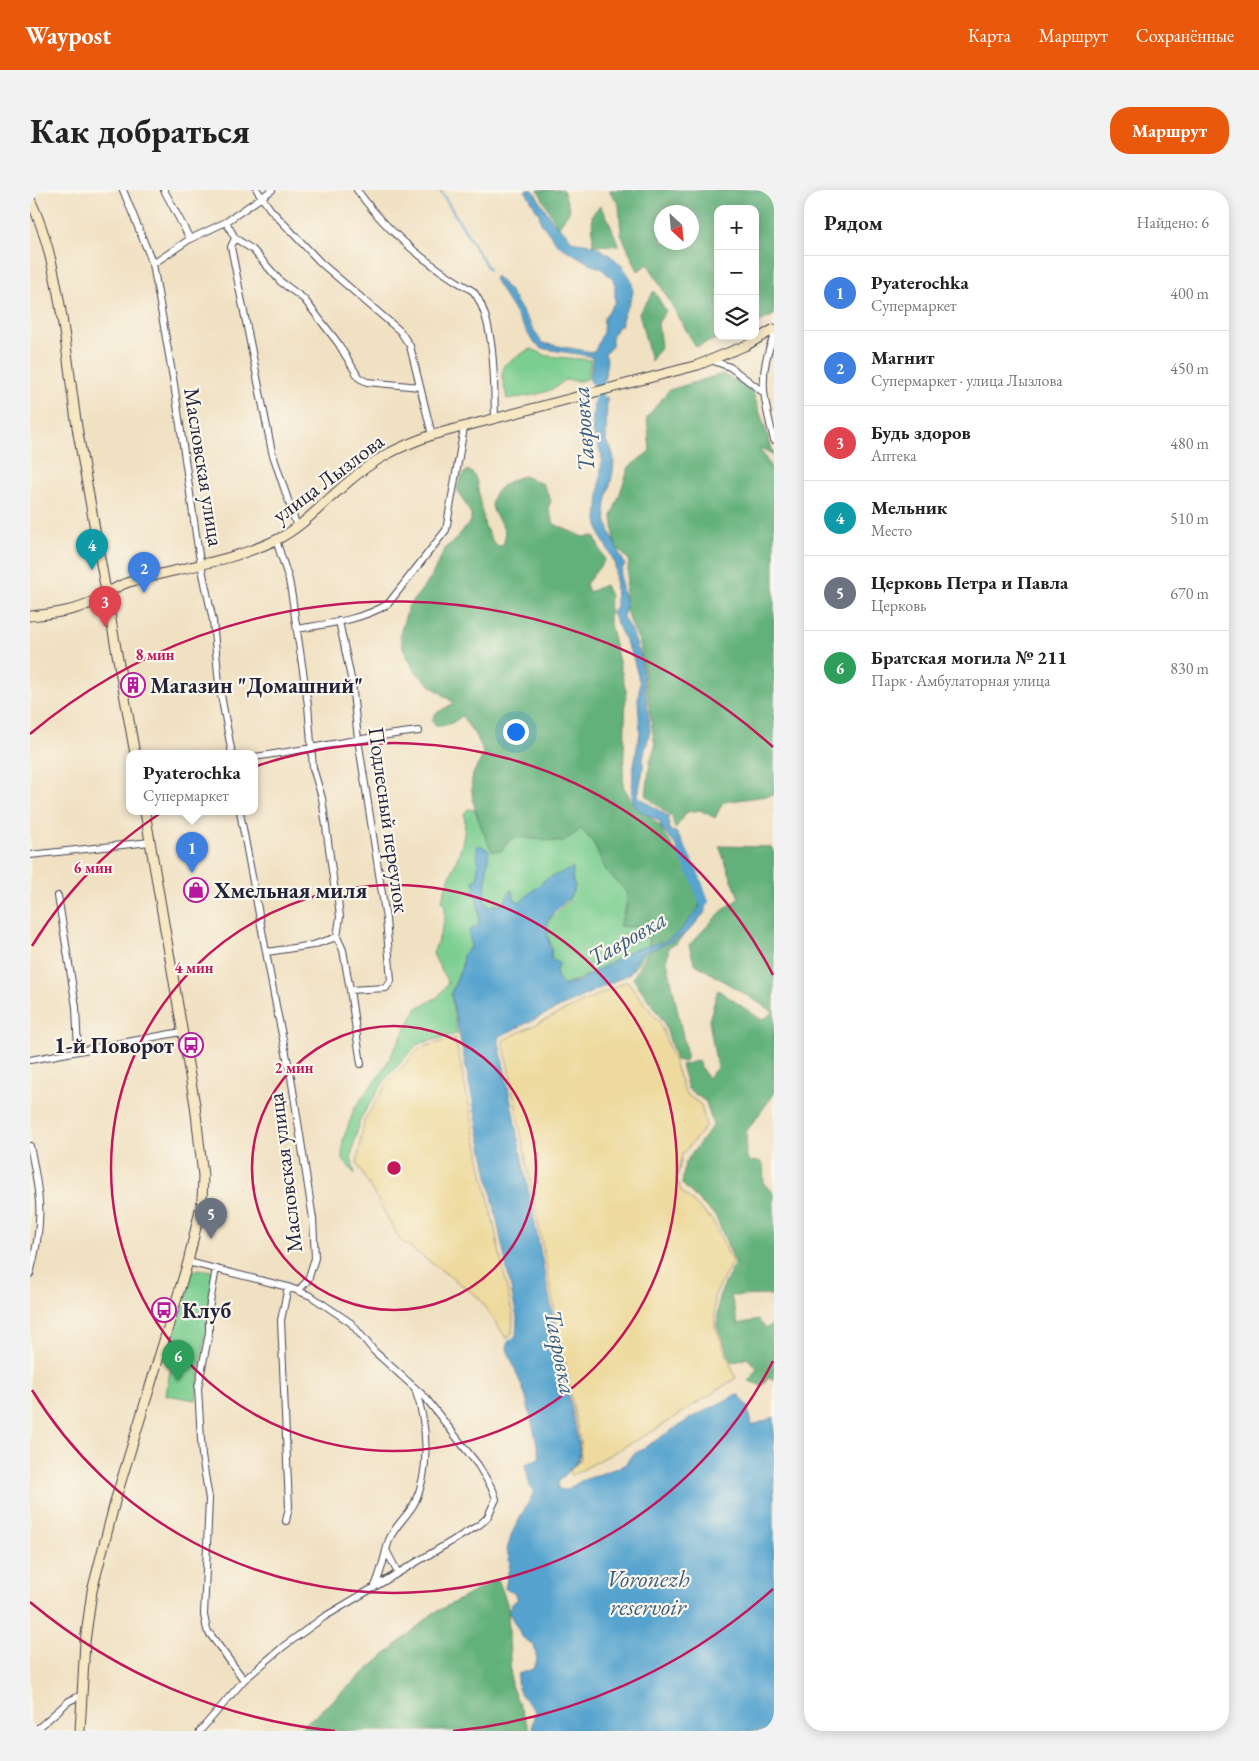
<!DOCTYPE html>
<html lang="ru">
<head>
<meta charset="utf-8">
<style>
	:root { --surface:#fff; --page:#f2f2f2; --text:#222; --muted:#767676; --line:#e0e0e0; --accent:#ea580c }
	body { margin:0; font-family:"EB Garamond",serif; background:var(--page); color:var(--text) }
	.controls { position:absolute; right:15px; top:15px; display:grid; overflow:hidden; border-radius:10px; box-shadow:0 2px 12px #0003 }
	.controls button { width:45px; height:45px; display:grid; place-items:center; padding:0; border:0; border-bottom:1px solid var(--line); background:var(--surface); color:var(--text); font:25px sans-serif }
	.compass { position:absolute; left:624px; top:15px; width:45px; height:45px; border-radius:50%; background:var(--surface); box-shadow:0 2px 12px #0003; rotate:154deg }
	.you { position:absolute; left:485px; top:541px; width:18px; height:18px; margin:-12px; border:4px solid #fff; border-radius:50%; background:#1a73e8; box-shadow:0 0 0 8px #1a73e833 }
	.badge { display:grid; place-items:center; width:32px; height:32px; border-radius:50%; background:var(--accent); color:#fff; font-size:16px; font-weight:700 }
	.pin { position:absolute; translate:-50% -41px; filter:drop-shadow(0 1px 2px #0008) }
	.pin::after { content:''; position:absolute; top:26px; width:18px; height:15px; background:inherit; clip-path:polygon(0 0,100% 0,50% 100%) }
	.popup { position:absolute; left:96px; top:560px; width:132px; height:65px; box-sizing:border-box; display:grid; place-content:center; border-radius:10px; background:var(--surface); filter:drop-shadow(0 1px 4px #0005); font-size:16px; white-space:nowrap; color:var(--muted) }
	.popup b { font-size:19px; color:var(--text) }
	.popup::after { content:''; position:absolute; left:50%; top:100%; margin-left:-10px; border:10px solid transparent; border-top-color:var(--surface) }
	.list { margin:0; padding:0; list-style:none }
	h2 { display:flex; justify-content:space-between; align-items:center; height:65px; margin:0; padding:0 20px; font-size:21px }
	h2 small { font-size:16px; font-weight:400; color:var(--muted) }
	.list li { display:grid; grid-template-columns:32px 1fr auto; gap:15px; align-items:center; box-sizing:border-box; height:75px; padding:0 20px; border-top:1px solid var(--line) }
	.list b { display:block; font-size:19px; white-space:nowrap }
	.list p { margin:0; font-size:16px; white-space:nowrap; color:var(--muted) }
	.list em { font-size:16px; font-style:normal; color:var(--muted) }
	.icon { flex:none; width:28px; height:28px; fill:none; stroke:currentColor; stroke-width:2; stroke-linecap:round; stroke-linejoin:round }
	.map { position:relative; flex:none; width:744px; height:1541px; overflow:hidden; border-radius:20px }
	header { display:flex; align-items:center; gap:30px; box-sizing:border-box; height:70px; padding:0 25px; background:var(--accent); color:#fff }
	header strong { font-size:24px }
	nav { display:flex; gap:28px; margin-inline-start:auto; font-size:18px }
	.intro { display:flex; align-items:center; justify-content:space-between; box-sizing:border-box; height:120px; padding:0 30px }
	h1 { margin:0; font-size:35px }
	.button { padding:12px 22px; border-radius:20px; background:var(--accent); color:#fff; font-size:18px; font-weight:700 }
	main { display:flex; gap:30px; padding:0 30px }
	aside { flex:1; background:var(--surface); border-radius:20px; box-shadow:0 2px 12px #0003 }
	.map>svg:first-child { display:block }
	.green { fill:#7bce90; stroke:#4e7866 }
	.forest { fill:#64b17a; stroke:#436a5a; fill-rule:evenodd }
	.sand { fill:#eeda9e; stroke:#887e6c }
	.water { fill:#55a3ce; stroke:#3c6284 }
	.lines { fill:none; stroke-linecap:round; stroke-linejoin:round }
	.stream { stroke:#55a3ce; stroke-width:2 }
	.river { stroke:#55a3ce; stroke-width:10 }
	.street-casing { stroke:#413f4f; stroke-width:8 }
	.secondary-casing { stroke:#413f4f; stroke-width:11 }
	.street { stroke:#fff; stroke-width:6 }
	.secondary { stroke:#f7e8c3; stroke-width:9 }
	.ring { fill:none; stroke:#c2185b; stroke-width:2.5 }
	.labels { text-anchor:middle; dominant-baseline:central; stroke-width:4.5; stroke-linejoin:round; paint-order:stroke }
	.street-label { font-size:22px; fill:#22223b; stroke:#fbf7ec }
	.poi-label { font-size:22px; font-weight:bold; fill:#22223b; stroke:#fbf7ec; text-anchor:start }
	.water-label { font-size:24px; font-style:italic; fill:#395c7d; stroke:#fbf7ec }
	.centre { fill:#c2185b; stroke:#fbf7ec; stroke-width:2.5 }
	.ring-label { font-size:15px; text-anchor:middle; font-weight:bold; fill:#c2185b; stroke:#fbf7ec; stroke-width:4.5; stroke-linejoin:round; paint-order:stroke }
</style>
</head>
<body>
<header>
<strong>Waypost</strong>
<nav><a>Карта</a><a>Маршрут</a><a>Сохранённые</a></nav>
</header>
<div class="intro"><h1>Как добраться</h1><a class="button">Маршрут</a></div>
<main>
<div class="map">
<svg width="744" height="1541" viewBox="0 0 744 1541">
	<rect width="100%" height="100%" fill="#fbf7ec"/>
	<filter id="ink" filterUnits="userSpaceOnUse"><feTurbulence type="fractalNoise" baseFrequency=".02" numOctaves="2"/><feDisplacementMap in="SourceGraphic" scale="10" xChannelSelector="R" yChannelSelector="G"/><feConvolveMatrix kernelMatrix="1 2 1 2 8 2 1 2 1" color-interpolation-filters="sRGB"/></filter>
	<filter id="wash" filterUnits="userSpaceOnUse"><feTurbulence type="fractalNoise" baseFrequency=".0096" numOctaves="4" result="noise"/><feDisplacementMap in="SourceGraphic" scale="20" xChannelSelector="R" yChannelSelector="G"/><feGaussianBlur stdDeviation="1.12" result="paint"/><feColorMatrix in="noise" values="0 0 0 0 0 0 0 0 0 0 0 0 0 0 0 0 0 1.4 0 .05"/><feComposite in="paint" operator="in"/></filter>
	<g filter="url(#wash)">
		<rect width="100%" height="100%" fill="#f1e1c3"/>
		<path class="green" d="M 502,159 L 517,166 L 561,170 L 557,189 L 549,191 L 534,190 C 521,205 496,206 477,209 L 472,186 L 474,175 L 496,161 Z
			M 438,619 L 445,620 L 456,647 L 471,661 L 479,650 L 486,647 L 533,652 L 552,638 L 563,652 L 576,680 L 597,702 L 598,710 L 593,723 L 596,737 L 611,735 L 617,738 L 620,760 L 599,784 L 612,761 L 534,796 L 527,786 L 521,769 L 522,757 L 517,745 L 518,731 L 538,711 L 545,696 L 542,689 L 543,679 L 516,689 L 490,713 L 484,709 L 482,700 L 473,714 L 458,716 L 454,710 L 455,694 L 449,664 L 447,690 L 443,691 C 451,715 454,746 433,764 L 432,777 L 421,804 L 427,844 L 388,854 L 357,887 L 330,929 L 321,967 L 325,984 L 312,969 L 313,950 L 325,917 L 352,882 L 387,818 L 408,807 L 418,793 L 403,764 C 408,747 421,726 412,710 C 419,682 439,654 434,624 Z
			M 168,1079 L 184,1081 L 166,1210 L 136,1205 L 141,1175 L 139,1158 L 161,1083 Z"/>
		<path class="forest" d="M 508,0 L 533,0 L 540,20 L 528,38 Z
			M 579,0 L 744,0 L 744,125 L 725,134 L 725,19 L 688,19 L 688,146 L 694,146 L 666,157 L 618,74 L 608,81 L 591,44 L 589,15 ZM 632,22 L 662,22 L 662,52 L 632,52 Z
			M 570,16 L 577,27 L 589,56 L 563,55 L 562,24 Z
			M 624,101 L 636,121 L 628,133 L 631,157 L 621,171 L 609,123 Z
			M 692,184 L 722,199 L 744,265 L 729,257 L 744,283 L 744,605 L 693,612 L 685,628 L 670,620 L 657,622 L 645,639 L 642,627 L 616,606 L 620,571 L 625,557 L 610,454 L 594,416 L 599,370 L 585,356 L 582,326 L 599,277 L 620,261 L 617,227 L 639,200 Z
			M 438,280 L 443,284 L 446,289 L 455,337 L 465,355 L 472,356 C 482,339 465,331 462,316 C 459,301 482,288 494,286 L 513,294 L 521,311 L 518,318 L 524,334 L 553,347 L 564,346 L 575,370 L 556,394 L 559,402 L 575,395 L 580,406 L 579,430 L 596,501 L 593,596 L 603,613 L 628,634 L 642,656 L 659,678 L 670,703 L 669,718 L 660,738 L 646,754 L 639,756 L 637,770 L 657,866 L 654,872 L 646,870 L 634,832 L 603,788 L 620,760 L 617,738 C 608,734 599,738 589,736 L 597,716 L 597,702 L 576,680 L 563,652 L 551,639 L 533,652 L 486,647 L 479,650 L 471,661 L 462,661 C 452,640 437,608 443,584 C 446,575 455,569 452,559 C 450,550 437,535 432,526 C 423,533 418,536 406,536 L 402,531 L 405,524 L 424,513 L 400,495 L 384,480 L 373,458 L 370,444 L 378,417 L 400,389 L 416,357 L 423,352 L 441,331 L 441,324 L 427,299 L 432,285 Z
			M 689,656 L 741,657 L 744,663 L 744,904 L 716,942 C 718,954 712,961 720,972 L 729,971 L 733,974 L 734,994 L 744,1003 L 744,1105 L 701,1106 L 708,1134 L 728,1130 L 736,1138 L 744,1134 L 744,1190 L 739,1187 L 732,1196 L 719,1191 L 727,1178 L 717,1168 L 702,1173 L 687,1136 L 689,1106 L 705,1073 L 686,1027 L 652,994 L 655,973 L 683,935 L 676,912 L 658,899 L 651,875 L 668,871 L 677,888 L 687,878 L 679,830 L 688,800 L 732,830 L 744,822 L 664,773 L 659,755 L 691,722 L 709,708 Z
			M 468,1389 L 478,1416 L 481,1495 L 500,1541 L 267,1541 L 402,1424 Z"/>
		<path class="sand" d="M 597,791 L 630,833 L 655,903 L 671,915 L 676,936 L 652,965 L 647,989 L 651,1001 L 683,1031 L 702,1072 L 684,1107 L 685,1136 L 706,1188 L 625,1240 L 541,1286 L 540,1281 L 551,1269 L 550,1252 L 473,850 Z
			M 425,848 L 483,1127 L 482,1143 L 477,1149 L 448,1107 L 370,1050 L 327,974 L 334,931 L 359,891 L 390,858 Z"/>
		<path class="water" d="M 495,0 L 503,0 L 523,32 L 539,46 L 541,51 C 548,53 555,52 561,55 C 579,62 608,83 602,106 C 600,115 590,127 592,135 L 588,136 L 582,146 L 582,156 L 575,164 L 577,169 L 574,193 L 564,196 L 559,189 L 563,169 L 559,166 L 510,158 L 502,150 L 464,89 L 466,86 L 479,100 L 512,153 L 562,162 L 565,161 L 573,142 L 574,128 L 585,112 L 585,92 L 571,78 L 562,75 L 528,55 L 511,33 L 509,24 Z
			M 577,207 L 576,252 C 596,271 571,305 576,328 C 580,346 587,358 595,375 C 585,386 595,403 596,416 C 596,419 593,424 593,428 L 601,440 L 610,464 L 619,529 L 620,541 L 613,568 L 613,579 L 608,605 L 611,609 L 638,626 L 640,641 L 646,642 C 659,664 677,695 676,721 L 659,741 L 645,750 L 611,764 L 599,784 L 468,847 L 550,1262 L 548,1271 L 528,1293 L 528,1299 L 536,1300 L 551,1291 L 595,1275 L 601,1266 L 661,1228 L 704,1206 L 709,1205 L 718,1217 L 721,1236 L 744,1227 L 744,1541 L 504,1541 L 502,1536 L 505,1521 C 494,1509 484,1501 488,1484 L 503,1479 L 507,1470 L 504,1455 L 493,1448 L 479,1423 L 482,1414 L 488,1409 L 483,1401 L 475,1399 L 480,1373 L 477,1360 L 482,1343 L 504,1302 L 500,1296 L 495,1275 L 510,1267 L 496,1207 L 477,1159 L 478,1152 L 486,1146 L 487,1128 L 421,804 L 432,777 L 433,764 L 441,757 L 439,740 L 449,735 L 449,722 L 446,706 L 441,704 L 445,698 L 443,691 L 448,689 L 447,657 L 450,655 L 459,660 L 454,710 L 458,716 L 473,714 L 481,699 L 484,709 L 490,712 L 516,689 L 543,678 L 542,689 L 545,696 C 541,712 526,716 519,730 C 514,740 522,757 521,769 L 530,774 L 526,779 L 527,786 L 534,796 L 549,791 L 602,760 L 636,751 L 647,744 L 669,718 L 672,703 L 665,687 L 647,657 L 630,636 L 631,632 L 610,621 L 604,614 L 602,607 L 603,580 L 610,542 L 608,509 L 610,494 L 603,467 L 582,423 L 586,416 L 585,373 L 571,347 L 567,330 L 572,266 L 562,240 L 564,211 Z"/>
		<g class="lines">
			<path class="stream" d="M 410,0 L 459,80"/>
			<path class="river" d="M 569,222 L 569,182
				M 652,661 L 665,687 L 674,712"/>
		</g>
	</g>
	<g filter="url(#ink)">
		<g class="lines">
			<defs>
				<path id="street" d="M 93,0 L 123,74 L 144,194 L 169,365 L 183,431 L 189,494 L 202,564
					M 134,0 L 160,49 L 196,32 L 205,48 L 201,57 L 242,262 L 267,337
					M 227,0 L 240,19 L 291,73 L 370,141 L 380,156 L 402,245
					M 327,0 C 358,43 397,75 443,101 C 466,130 464,194 465,230
					M 196,32 L 242,0
					M 205,48 L 223,60 L 251,92 L 274,109 L 308,153 L 329,188 L 337,192 L 390,197
					M 123,74 L 160,49
					M 744,146 C 727,184 734,212 744,250
					M 681,170 L 700,177 L 733,202
					M 246,350 L 259,390 L 262,407 L 278,515 L 283,578 L 292,608 L 304,695 L 308,710 L 310,727 L 307,747 L 313,760 L 320,800 L 331,874
					M 309,431 L 322,493 L 328,549 L 356,729 L 361,791 L 356,798 L 320,800
					M 267,439 C 297,434 332,430 358,414 L 416,340 L 434,238
					M 224,567 C 280,559 333,547 389,541
					M 210,622 L 247,821 L 261,887 L 283,1029 L 285,1068 L 278,1090 L 268,1101
					M 0,665 L 120,652
					M 28,706 L 46,817 L 48,861
					M 237,762 L 283,755 L 307,747
					M 0,870 L 151,842
					M 0,956 C 11,1007 14,1032 0,1084
					M 158,1072 L 258,1097 L 281,1106 L 321,1133 L 344,1161 L 395,1207 L 448,1275 L 463,1300 L 466,1309 L 457,1328 L 449,1335 L 294,1427 L 254,1456 L 214,1490 L 170,1541
					M 186,1078 L 179,1119 L 179,1143 L 168,1198 L 172,1266 L 179,1309 L 174,1425 L 177,1440 L 214,1490
					M 256,1331 L 259,1317 L 251,1130 L 258,1097
					M 357,1362 L 368,1383
					M 344,1398 C 352,1382 354,1366 359,1350 C 365,1335 378,1326 385,1312 C 401,1278 397,1233 385,1199
					M 5,1541 L 39,1511 L 52,1505"/>
				<path id="secondary" d="M 0,9 C 32,76 36,170 48,243 C 66,350 86,457 105,564
					M 0,426 C 18,424 39,422 56,415 C 72,409 82,397 99,392 C 148,378 200,372 246,350 C 273,337 294,312 317,293 C 344,269 368,257 402,245 L 668,175 L 717,155 L 744,139
					M 50,1541 L 55,1452 L 62,1401 L 86,1308 L 158,1072 L 172,1011 L 173,986 L 165,915 L 115,622"/>
			</defs>
			<use href="#street" class="street-casing"/>
			<use href="#secondary" class="secondary-casing"/>
			<use href="#street" class="street"/>
			<use href="#secondary" class="secondary"/>
		</g>
	</g>
	<g class="ring">
		<circle cx="364" cy="978" r="142"/>
		<circle cx="364" cy="978" r="283"/>
		<path d="M743 1171A425 425 0 0 1 2 1200M2 756A425 425 0 0 1 743 785"/>
		<path d="M743 1399A566 566 0 0 1 423 1541M305 1541A566 566 0 0 1 0 1412M0 544A566 566 0 0 1 743 557"/>
	</g>
	<defs>
		<symbol id="building-ring" viewBox="-11 -11 22 22"><circle r="9.5" fill="#fbf7ec" stroke="#b5179e" stroke-width="1.5"/><path d="M-4-6H4V6H1V3H-1V6H-4ZM-2.5-4.3h1.7v1.8h-1.7ZM.8-4.3h1.7v1.8H.8ZM-2.5-1h1.7V.8h-1.7ZM.8-1h1.7V.8H.8Z" fill="#b5179e"/></symbol>
		<symbol id="shop-ring" viewBox="-11 -11 22 22"><circle r="9.5" fill="#fbf7ec" stroke="#b5179e" stroke-width="1.5"/><path d="M-5-2.5h2.3a2.7 3.5 0 0 1 5.4 0H5L5.5 6h-11ZM-1.5-2.5h3a1.5 2.3 0 0 0-3 0Z" fill="#b5179e"/></symbol>
		<symbol id="bus-ring" viewBox="-11 -11 22 22"><circle r="9.5" fill="#fbf7ec" stroke="#b5179e" stroke-width="1.5"/><path d="M-5-6H5V4H4V6H2V4H-2V6H-4V4H-5ZM-3.5-4V0h7V-4ZM-3.5 1.2v1.5H-2V1.2ZM2 1.2v1.5H3.5V1.2Z" fill="#b5179e"/></symbol>
	</defs>
	<g fill-rule="evenodd">
		<use href="#building-ring" x="89" y="481" width="28" height="28"/>
		<use href="#shop-ring" x="152" y="686" width="28" height="28"/>
		<use href="#bus-ring" x="147" y="841" width="28" height="28"/>
		<use href="#bus-ring" x="120" y="1106" width="28" height="28"/>
	</g>
	<g class="labels">
		<g class="street-label">
			<text transform="translate(174 277) rotate(81)">Масловская улица</text>
			<text transform="translate(298 288) rotate(-37)">улица Лызлова</text>
			<text transform="translate(359 630) rotate(82)">Подлесный переулок</text>
			<text transform="translate(255 983) rotate(-97)">Масловская улица</text>
		</g>
		<g class="poi-label">
			<text x="120" y="495">Магазин "Домашний"</text>
			<text x="184" y="700">Хмельная миля</text>
			<text x="144" y="855" text-anchor="end">1-й Поворот</text>
			<text x="152" y="1120">Клуб</text>
		</g>
		<g class="water-label">
			<text transform="translate(553 239) rotate(-94)">Тавровка</text>
			<text transform="translate(597 748) rotate(-30)">Тавровка</text>
			<text transform="translate(531 1162) rotate(79)">Тавровка</text>
			<text x="618" y="1388">Voronezh<tspan x="618" dy="28">reservoir</tspan></text>
		</g>
	</g>
	<circle cx="364" cy="978" r="8" class="centre"/>
	<g class="ring-label">
		<text x="125" y="470">8 мин</text>
		<text x="63" y="683">6 мин</text>
		<text x="164" y="783">4 мин</text>
		<text x="264" y="883">2 мин</text>
	</g>
</svg>
<div class="controls">
<button>+</button>
<button>−</button>
<button><svg class="icon" aria-label="layers" viewBox="0 0 24 24"><path d="M12 4l9 5-9 5-9-5zM3 14l9 5 9-5"/></svg></button>
</div>
<svg class="compass" viewBox="-18 -18 36 36"><path d="M0-13l5 13h-10z" fill="#e53935"/><path d="M0 13l5-13h-10z" fill="#767676"/></svg>
<div class="you"></div>
<div class="pin badge" style="left:162px;top:683px;background:#3f7fe0">1</div>
<div class="popup"><b>Pyaterochka</b>Супермаркет</div>
<div class="pin badge" style="left:114px;top:403px;background:#3f7fe0">2</div>
<div class="pin badge" style="left:75px;top:437px;background:#e0444e">3</div>
<div class="pin badge" style="left:62px;top:380px;background:#0f9aa8">4</div>
<div class="pin badge" style="left:181px;top:1049px;background:#6b7280">5</div>
<div class="pin badge" style="left:148px;top:1191px;background:#2e9e5b">6</div>
</div>
<aside>
<h2>Рядом<small>Найдено: 6</small></h2>
<ul class="list">
<li><span class="badge" style="background:#3f7fe0">1</span><div><b>Pyaterochka</b><p>Супермаркет</p></div><em>400 m</em></li>
<li><span class="badge" style="background:#3f7fe0">2</span><div><b>Магнит</b><p>Супермаркет · улица Лызлова</p></div><em>450 m</em></li>
<li><span class="badge" style="background:#e0444e">3</span><div><b>Будь здоров</b><p>Аптека</p></div><em>480 m</em></li>
<li><span class="badge" style="background:#0f9aa8">4</span><div><b>Мельник</b><p>Место</p></div><em>510 m</em></li>
<li><span class="badge" style="background:#6b7280">5</span><div><b>Церковь Петра и Павла</b><p>Церковь</p></div><em>670 m</em></li>
<li><span class="badge" style="background:#2e9e5b">6</span><div><b>Братская могила № 211</b><p>Парк · Амбулаторная улица</p></div><em>830 m</em></li>
</ul>
</aside>
</main>
</body>
</html>
